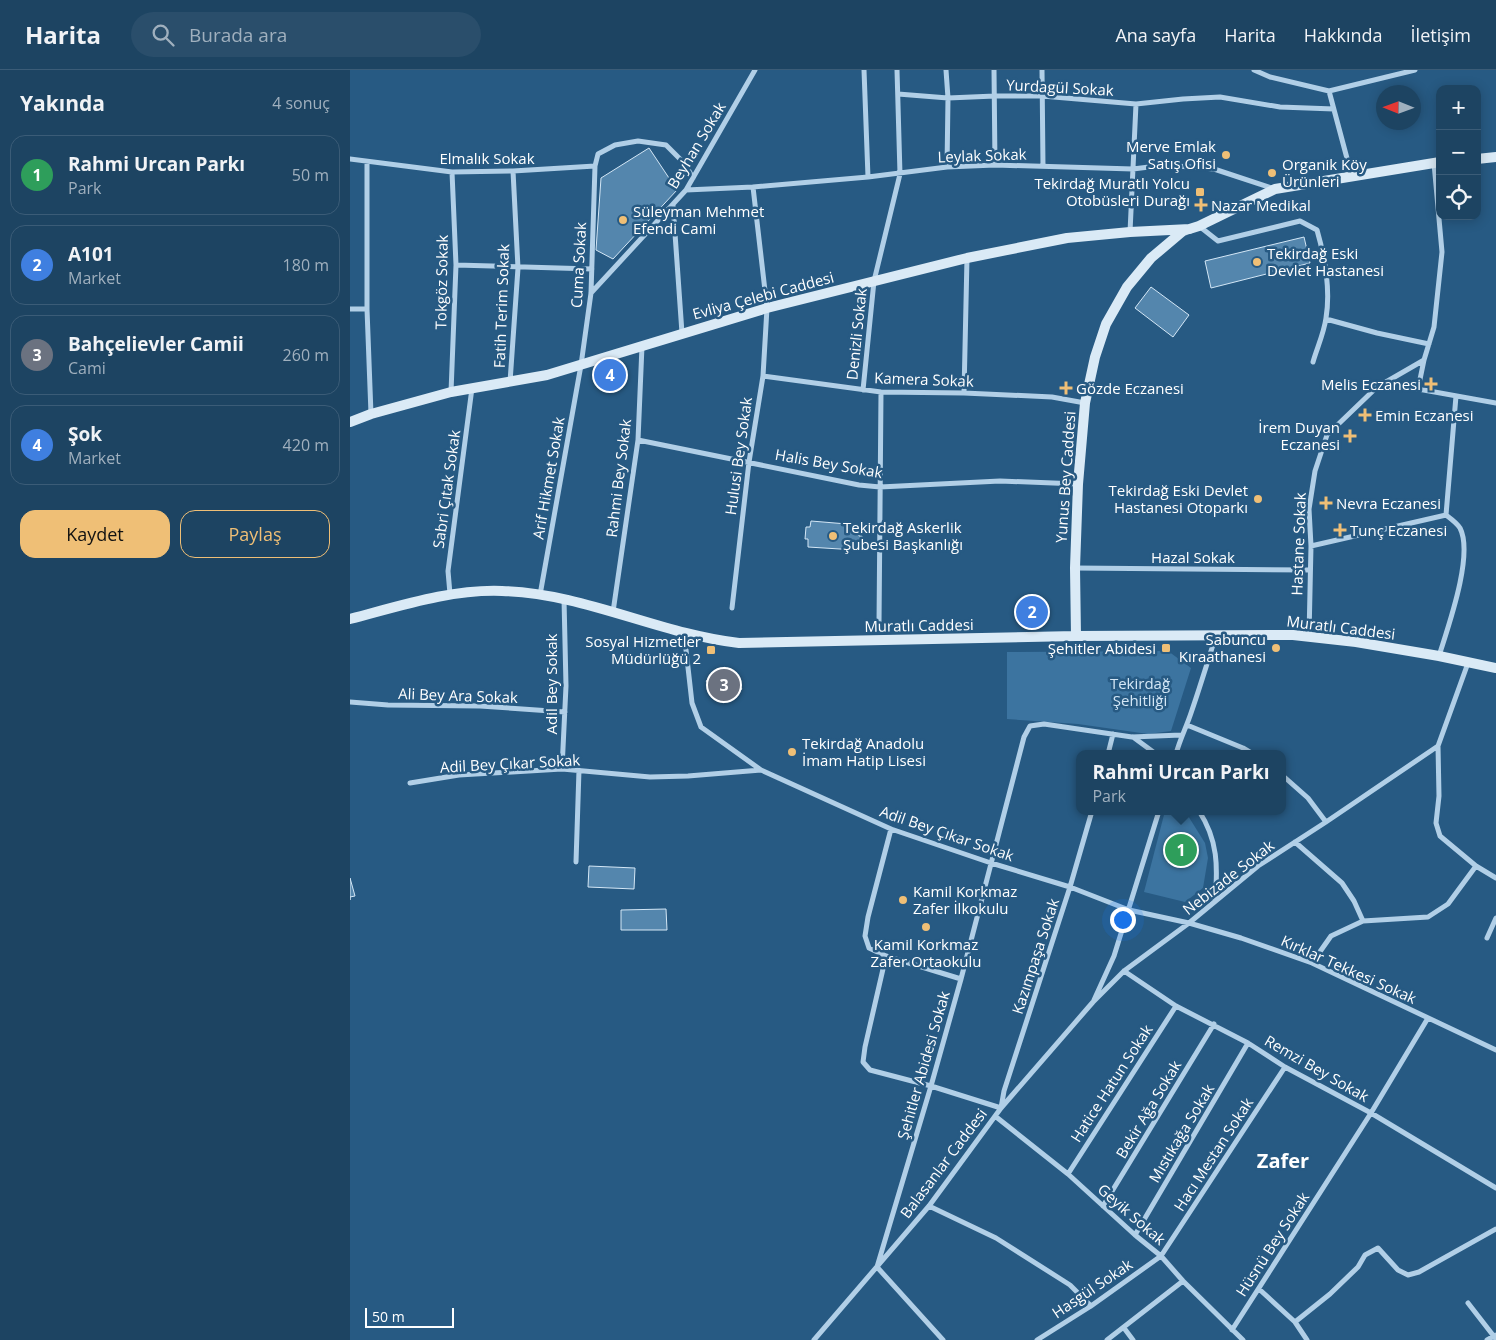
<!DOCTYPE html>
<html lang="tr">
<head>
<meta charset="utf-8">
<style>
	:root { --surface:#1d4462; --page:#2a4e6b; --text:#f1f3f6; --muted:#a0b0be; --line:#3b5c77; --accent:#efbf76 }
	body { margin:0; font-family:"Open Sans",sans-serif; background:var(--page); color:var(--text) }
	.controls { position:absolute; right:15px; top:15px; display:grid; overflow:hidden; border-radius:10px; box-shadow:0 2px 12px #0003 }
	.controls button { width:45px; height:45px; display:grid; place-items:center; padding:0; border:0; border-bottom:1px solid var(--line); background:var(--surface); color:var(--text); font:25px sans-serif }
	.compass { position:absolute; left:1026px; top:15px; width:45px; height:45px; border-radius:50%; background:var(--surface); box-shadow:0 2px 12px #0003; rotate:271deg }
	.scale { position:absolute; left:15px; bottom:12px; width:89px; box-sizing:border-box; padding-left:5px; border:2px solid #fff; border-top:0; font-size:14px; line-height:18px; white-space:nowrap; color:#fff; -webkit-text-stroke:4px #275a83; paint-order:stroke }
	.you { position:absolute; left:772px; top:849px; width:18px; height:18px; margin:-12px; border:4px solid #fff; border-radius:50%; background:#1a73e8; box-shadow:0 0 0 8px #1a73e833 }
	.badge { display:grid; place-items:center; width:32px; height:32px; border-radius:50%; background:var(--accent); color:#fff; font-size:16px; font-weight:700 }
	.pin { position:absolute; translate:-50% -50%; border:2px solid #fff; box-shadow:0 1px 5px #0006 }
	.popup { position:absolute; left:726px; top:680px; width:210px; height:65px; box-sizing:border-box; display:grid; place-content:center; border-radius:10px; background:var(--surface); filter:drop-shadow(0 1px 4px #0005); font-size:16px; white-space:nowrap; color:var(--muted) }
	.popup b { font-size:19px; color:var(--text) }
	.popup::after { content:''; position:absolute; left:50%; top:100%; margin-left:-10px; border:10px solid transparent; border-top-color:var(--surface) }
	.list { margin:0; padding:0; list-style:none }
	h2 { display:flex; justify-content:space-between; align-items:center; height:65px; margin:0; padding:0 20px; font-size:21px }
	h2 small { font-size:16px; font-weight:400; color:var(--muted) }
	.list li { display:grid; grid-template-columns:32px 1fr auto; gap:15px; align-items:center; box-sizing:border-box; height:80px; margin:0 10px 10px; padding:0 10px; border:1px solid var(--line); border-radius:15px }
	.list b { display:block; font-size:19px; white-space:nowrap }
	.list p { margin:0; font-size:16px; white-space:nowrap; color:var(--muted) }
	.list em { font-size:16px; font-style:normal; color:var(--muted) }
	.actions { display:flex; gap:10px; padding:15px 20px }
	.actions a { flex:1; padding:11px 0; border:1px solid var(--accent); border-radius:15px; text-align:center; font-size:18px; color:var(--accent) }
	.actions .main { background:var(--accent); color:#111 }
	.icon { flex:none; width:28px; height:28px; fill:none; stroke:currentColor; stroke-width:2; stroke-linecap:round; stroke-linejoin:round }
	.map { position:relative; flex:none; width:1146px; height:1270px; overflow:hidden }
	header { display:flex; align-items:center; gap:30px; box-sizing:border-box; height:70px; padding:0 25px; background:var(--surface); border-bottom:1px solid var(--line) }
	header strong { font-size:24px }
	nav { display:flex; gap:28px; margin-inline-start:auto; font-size:18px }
	.search { width:350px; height:45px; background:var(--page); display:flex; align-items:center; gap:12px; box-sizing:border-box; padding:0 18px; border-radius:28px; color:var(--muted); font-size:19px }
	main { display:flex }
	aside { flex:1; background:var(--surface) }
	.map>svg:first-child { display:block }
	.green { fill:#3c74a0 }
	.building { fill:#5486ad; stroke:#d4e7f6 }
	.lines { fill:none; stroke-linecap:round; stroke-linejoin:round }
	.street { stroke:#b1cfe7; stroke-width:5 }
	.secondary { stroke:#daeaf6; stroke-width:10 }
	.poi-dot { fill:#efbf76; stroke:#275a83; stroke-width:2 }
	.labels { text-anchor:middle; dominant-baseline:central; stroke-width:5; stroke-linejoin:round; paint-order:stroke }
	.street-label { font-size:15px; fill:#fff; stroke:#275a83 }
	.poi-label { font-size:15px; fill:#fff; stroke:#275a83; text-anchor:start }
	.park-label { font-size:15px; fill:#d4e7f6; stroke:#275a83 }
	.district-label { font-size:20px; font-weight:bold; fill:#fff; stroke:#275a83 }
</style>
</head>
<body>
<header>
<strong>Harita</strong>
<div class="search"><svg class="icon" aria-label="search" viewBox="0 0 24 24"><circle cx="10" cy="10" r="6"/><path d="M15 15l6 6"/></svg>Burada ara</div>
<nav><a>Ana sayfa</a><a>Harita</a><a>Hakkında</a><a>İletişim</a></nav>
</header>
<main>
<aside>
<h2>Yakında<small>4 sonuç</small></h2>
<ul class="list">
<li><span class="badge" style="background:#2e9e5b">1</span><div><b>Rahmi Urcan Parkı</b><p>Park</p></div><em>50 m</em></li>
<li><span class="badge" style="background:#3f7fe0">2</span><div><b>A101</b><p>Market</p></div><em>180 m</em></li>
<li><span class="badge" style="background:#6b7280">3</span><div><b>Bahçelievler Camii</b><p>Cami</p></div><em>260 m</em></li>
<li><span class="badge" style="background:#3f7fe0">4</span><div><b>Şok</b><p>Market</p></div><em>420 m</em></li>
</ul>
<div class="actions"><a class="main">Kaydet</a><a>Paylaş</a></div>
</aside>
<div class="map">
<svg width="1146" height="1270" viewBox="0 0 1146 1270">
	<rect width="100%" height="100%" fill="#275a83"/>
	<path class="green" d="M 818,581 L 841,598 L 821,661 L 798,664 L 728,654 L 657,649 L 657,582 Z
		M 815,741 L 835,741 L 855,773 L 858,788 L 853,818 L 835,832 L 794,822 Z"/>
	<path class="building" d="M 299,78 L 327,120 L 263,189 L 246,180 L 251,108 Z
		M 954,167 L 960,193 L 861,218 L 855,191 Z
		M 801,217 L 839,245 L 823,267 L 785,238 Z
		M 461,451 L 509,455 L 509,466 L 512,466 L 512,473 L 506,473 L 506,480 L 458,477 L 458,469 L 455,469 L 456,457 L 460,457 Z
		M 375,597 L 392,619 L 373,633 L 356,611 Z
		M 239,796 L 285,798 L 284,819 L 238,817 Z
		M 0,808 L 5,826 L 0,827 L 0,830 Z
		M 316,839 L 317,860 L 271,860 L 271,840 Z"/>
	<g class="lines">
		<path class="street" d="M 514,0 L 518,107
			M 596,0 L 598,28 L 597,97
			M 644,0 L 645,95
			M 692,0 L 693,96
			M 904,0 L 920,7 L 979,21 L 1065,0
			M 979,21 L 1002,107
			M 548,24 L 598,28 L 645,26 L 692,26 L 786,34 L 833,29 L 870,27 L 930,37 L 984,39
			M 0,89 L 102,102 L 163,101 L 245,96
			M 17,92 L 17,239 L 21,344
			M 336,120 L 403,117 L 518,107 L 597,97 L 645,95 L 783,99 L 815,95 L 864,99 L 925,119
			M 323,135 L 332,263
			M 849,156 L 868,171 L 950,151 L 967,160 C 975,188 981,218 976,248 C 974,263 967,278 963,292
			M 780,162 L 786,34
			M 106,195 L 242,199
			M 241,223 L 336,120 L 405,0
			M 0,239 L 17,239
			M 976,249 L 1027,263 L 1079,274
			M 413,306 L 531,322 L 614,323 L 702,327 L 735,333
			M 160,312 L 168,198 L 163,101
			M 1029,316 L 1074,290 L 1084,257 L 1092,182 L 1084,93
			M 1068,319 L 1074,290
			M 513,320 L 524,211 L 550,104 L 547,0
			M 101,322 L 106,195 L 102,102
			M 614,323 L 617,188
			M 288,370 L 509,415 L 530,417 L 650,411 L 728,414
			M 961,476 L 1096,445
			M 725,498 L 960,500
			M 100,524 L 98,501 L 122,318
			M 190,525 L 231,295 L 241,223 L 245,96 L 248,84 L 265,75 L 288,71 L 316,75 L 335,94 L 343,108
			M 382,538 L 399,392 L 413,306 L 417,238 L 403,117
			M 263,542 L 288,370 L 292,276
			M 529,555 L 531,322
			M 334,562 L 342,633 L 351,657 L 411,700 L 541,759 L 641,793 L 720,817 L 779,840 L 839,853 L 891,868 L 962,893 L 1146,980
			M 959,566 L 961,476 L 959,439 L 965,401 L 977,365 L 1027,317 L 1068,319 L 1146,333
			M 1089,586 C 1098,557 1124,485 1110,458 C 1107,453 1100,448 1096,445 L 1106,326
			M 0,632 L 38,635 L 130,636 L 215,642
			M 837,655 L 893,678 L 903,684
			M 783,667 L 806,684
			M 1088,676 L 1089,726 L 1086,753 L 1090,766 L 1126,796 L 1146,808
			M 758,684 L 763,664
			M 826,684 C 830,669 836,658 841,643 C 850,617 858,591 866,565
			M 212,699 L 216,616 L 214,529
			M 932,705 L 958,728 L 976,752
			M 60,713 L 109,705 L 212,699 L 300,707 L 338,706 L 411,700
			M 849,741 C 868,770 868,797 865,830
			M 541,759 L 518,847 L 515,866 L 519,878 L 536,886 L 515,977 L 513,992 L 520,1000 L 581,1016 L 651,1038 L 654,1021 L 720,817 L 742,741
			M 945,772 L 992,813 L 1004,831 L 1013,851
			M 226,792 L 229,700
			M 1137,868 L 1146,848
			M 536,886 L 611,909
			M 962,893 L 981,866 L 1013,851 L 1078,847 L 1098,834 L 1126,796
			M 774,901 L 826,936 L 898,973 L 935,997 L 1021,1043 L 1146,1118
			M 744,930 L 764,886 L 809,741
			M 645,1046 L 718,1104 L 785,1165 L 811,1186 L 833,1211 L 893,1270
			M 718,1104 L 826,936
			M 579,1136 L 646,1168 L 720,1215 L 741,1236
			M 753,1136 L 864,954
			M 785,1165 L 898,973
			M 909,1219 L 945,1252 L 957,1270
			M 1118,1233 L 1146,1269
			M 945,1252 L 980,1224 L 1008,1197 L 1015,1185 L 1028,1178 L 1048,1200 L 1058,1205 L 1069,1202 L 1146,1159
			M 774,1258 L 783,1270
			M 882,1260 L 1021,1043 L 1078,948
			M 464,1270 L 579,1136 L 651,1038 L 743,932 L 774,901 L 839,853 L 908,796 L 976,752 L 1088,676 L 1118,593
			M 593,1270 L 527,1197 L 581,1016 L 611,909 L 674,667 L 680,656 L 694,654 L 782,667 L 831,665
			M 687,1270 L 741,1236 L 811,1186 L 935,997
			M 757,1270 L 833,1211
			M 1137,1270 L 1146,1265"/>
		<path class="secondary" d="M 1127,89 L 1146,87
			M 0,352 L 21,344 L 101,322 L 197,305 L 417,238 L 617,188 L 717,168 L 780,162 L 840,159
			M 0,549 C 50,536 101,519 152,521 C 234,523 309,564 389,573 L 726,566 L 943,565 L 1006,572 L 1089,586 L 1146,598
			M 726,566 L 725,498 L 728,414 L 735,333 L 745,287 L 756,254 L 777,217 L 801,188 L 833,161 L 849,156 L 925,119 L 1090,92"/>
	</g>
	<g class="poi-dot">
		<circle cx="876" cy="85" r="5"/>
		<circle cx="922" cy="103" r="5"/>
		<rect x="845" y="117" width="10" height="10" rx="2.5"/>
		<path d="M848.5 127.5h5v5h5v5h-5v5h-5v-5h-5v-5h5z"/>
		<circle cx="273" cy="150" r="5"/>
		<circle cx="907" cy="192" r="5"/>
		<path d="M1078.5 306.5h5v5h5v5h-5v5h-5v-5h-5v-5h5z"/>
		<path d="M713.5 310.5h5v5h5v5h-5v5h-5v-5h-5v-5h5z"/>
		<path d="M1012.5 337.5h5v5h5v5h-5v5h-5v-5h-5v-5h5z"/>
		<path d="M997.5 358.5h5v5h5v5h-5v5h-5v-5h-5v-5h5z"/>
		<circle cx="908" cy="429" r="5"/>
		<path d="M973.5 425.5h5v5h5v5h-5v5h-5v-5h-5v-5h5z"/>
		<path d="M987.5 452.5h5v5h5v5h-5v5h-5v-5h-5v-5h5z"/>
		<circle cx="483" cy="466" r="5"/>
		<rect x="811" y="573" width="10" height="10" rx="2.5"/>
		<circle cx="926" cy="578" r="5"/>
		<rect x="356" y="575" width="10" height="10" rx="2.5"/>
		<circle cx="442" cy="682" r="5"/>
		<circle cx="553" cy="830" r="5"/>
		<circle cx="576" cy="857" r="5"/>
	</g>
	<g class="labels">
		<g class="street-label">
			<text transform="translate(710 17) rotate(3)">Yurdagül Sokak</text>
			<text transform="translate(346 75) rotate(-59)">Beyhan Sokak</text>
			<text transform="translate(632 85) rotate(-2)">Leylak Sokak</text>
			<text x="137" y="88">Elmalık Sokak</text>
			<text transform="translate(228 195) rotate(-87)">Cuma Sokak</text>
			<text transform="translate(91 212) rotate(-89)">Tokgöz Sokak</text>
			<text transform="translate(413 225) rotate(-15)">Evliya Çelebi Caddesi</text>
			<text transform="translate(151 236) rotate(-88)">Fatih Terim Sokak</text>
			<text transform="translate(506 264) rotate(-84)">Denizli Sokak</text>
			<text transform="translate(574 309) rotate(2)">Kamera Sokak</text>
			<text transform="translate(388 386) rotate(-82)">Hulusi Bey Sokak</text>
			<text transform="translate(479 393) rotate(10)">Halis Bey Sokak</text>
			<text transform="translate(715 407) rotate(-86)">Yunus Bey Caddesi</text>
			<text transform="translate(198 408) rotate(-80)">Arif Hikmet Sokak</text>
			<text transform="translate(268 408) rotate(-83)">Rahmi Bey Sokak</text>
			<text transform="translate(96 419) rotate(-82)">Sabri Çıtak Sokak</text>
			<text transform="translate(948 474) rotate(-88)">Hastane Sokak</text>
			<text x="843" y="487">Hazal Sokak</text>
			<text transform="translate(569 555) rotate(-1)">Muratlı Caddesi</text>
			<text transform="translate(991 557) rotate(7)">Muratlı Caddesi</text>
			<text transform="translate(201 614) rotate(-90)">Adil Bey Sokak</text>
			<text transform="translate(108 625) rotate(2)">Ali Bey Ara Sokak</text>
			<text transform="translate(160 693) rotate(-3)">Adil Bey Çıkar Sokak</text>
			<text transform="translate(597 763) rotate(19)">Adil Bey Çıkar Sokak</text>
			<text transform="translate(878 807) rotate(-38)">Nebizade Sokak</text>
			<text transform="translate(685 886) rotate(-72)">Kazımpaşa Sokak</text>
			<text transform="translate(999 899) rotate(24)">Kırklar Tekkesi Sokak</text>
			<text transform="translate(573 995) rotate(-74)">Şehitler Abidesi Sokak</text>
			<text transform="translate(967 998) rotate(30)">Remzi Bey Sokak</text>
			<text transform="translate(761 1013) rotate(-57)">Hatice Hatun Sokak</text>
			<text transform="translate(798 1039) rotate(-59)">Bekir Ağa Sokak</text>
			<text transform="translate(831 1063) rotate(-59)">Mıstıkağa Sokak</text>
			<text transform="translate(863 1084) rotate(-57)">Hacı Mestan Sokak</text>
			<text transform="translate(593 1093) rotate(-53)">Balasanlar Caddesi</text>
			<text transform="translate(782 1144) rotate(41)">Geyik Sokak</text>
			<text transform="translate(922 1174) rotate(-57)">Hüsnü Bey Sokak</text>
			<text transform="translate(742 1218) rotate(-34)">Hasgül Sokak</text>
		</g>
		<g class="poi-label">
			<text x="866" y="76" text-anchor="end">Merve Emlak<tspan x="866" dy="17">Satış Ofisi</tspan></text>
			<text x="932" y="94">Organik Köy<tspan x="932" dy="17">Ürünleri</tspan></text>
			<text x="840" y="113" text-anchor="end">Tekirdağ Muratlı Yolcu<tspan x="840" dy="17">Otobüsleri Durağı</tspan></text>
			<text x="861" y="135">Nazar Medikal</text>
			<text x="283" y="141">Süleyman Mehmet<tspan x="283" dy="17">Efendi Cami</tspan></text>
			<text x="917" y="183">Tekirdağ Eski<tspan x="917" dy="17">Devlet Hastanesi</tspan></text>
			<text x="1071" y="314" text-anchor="end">Melis Eczanesi</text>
			<text x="726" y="318">Gözde Eczanesi</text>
			<text x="1025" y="345">Emin Eczanesi</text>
			<text x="990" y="357" text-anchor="end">İrem Duyan<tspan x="990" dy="17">Eczanesi</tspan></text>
			<text x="898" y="420" text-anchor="end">Tekirdağ Eski Devlet<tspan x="898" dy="17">Hastanesi Otoparkı</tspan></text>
			<text x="986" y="433">Nevra Eczanesi</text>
			<text x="493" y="457">Tekirdağ Askerlik<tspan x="493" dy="17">Şubesi Başkanlığı</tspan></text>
			<text x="1000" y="460">Tunç Eczanesi</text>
			<text x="916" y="569" text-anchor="end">Sabuncu<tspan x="916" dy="17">Kıraathanesi</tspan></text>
			<text x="351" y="571" text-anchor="end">Sosyal Hizmetler<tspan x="351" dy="17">Müdürlüğü 2</tspan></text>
			<text x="806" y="578" text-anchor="end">Şehitler Abidesi</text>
			<text x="452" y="673">Tekirdağ Anadolu<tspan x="452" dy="17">İmam Hatip Lisesi</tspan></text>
			<text x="563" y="821">Kamil Korkmaz<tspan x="563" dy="17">Zafer İlkokulu</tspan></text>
			<text x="576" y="874" text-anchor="middle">Kamil Korkmaz<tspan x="576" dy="17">Zafer Ortaokulu</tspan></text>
		</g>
		<g class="park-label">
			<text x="790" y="613">Tekirdağ<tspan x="790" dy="17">Şehitliği</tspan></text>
		</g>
		<g class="district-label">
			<text x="933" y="1090">Zafer</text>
		</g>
	</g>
</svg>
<div class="controls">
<button>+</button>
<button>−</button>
<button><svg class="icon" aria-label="locate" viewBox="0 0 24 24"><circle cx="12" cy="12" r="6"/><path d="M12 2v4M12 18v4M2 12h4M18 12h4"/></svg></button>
</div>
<svg class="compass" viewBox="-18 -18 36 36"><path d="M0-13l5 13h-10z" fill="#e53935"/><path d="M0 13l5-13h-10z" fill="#a0b0be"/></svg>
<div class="scale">50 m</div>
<div class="you"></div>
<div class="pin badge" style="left:831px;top:780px;background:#2e9e5b">1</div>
<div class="popup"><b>Rahmi Urcan Parkı</b>Park</div>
<div class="pin badge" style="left:682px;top:542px;background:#3f7fe0">2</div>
<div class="pin badge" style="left:374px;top:615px;background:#6b7280">3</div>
<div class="pin badge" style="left:260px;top:305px;background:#3f7fe0">4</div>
</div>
</main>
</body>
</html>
